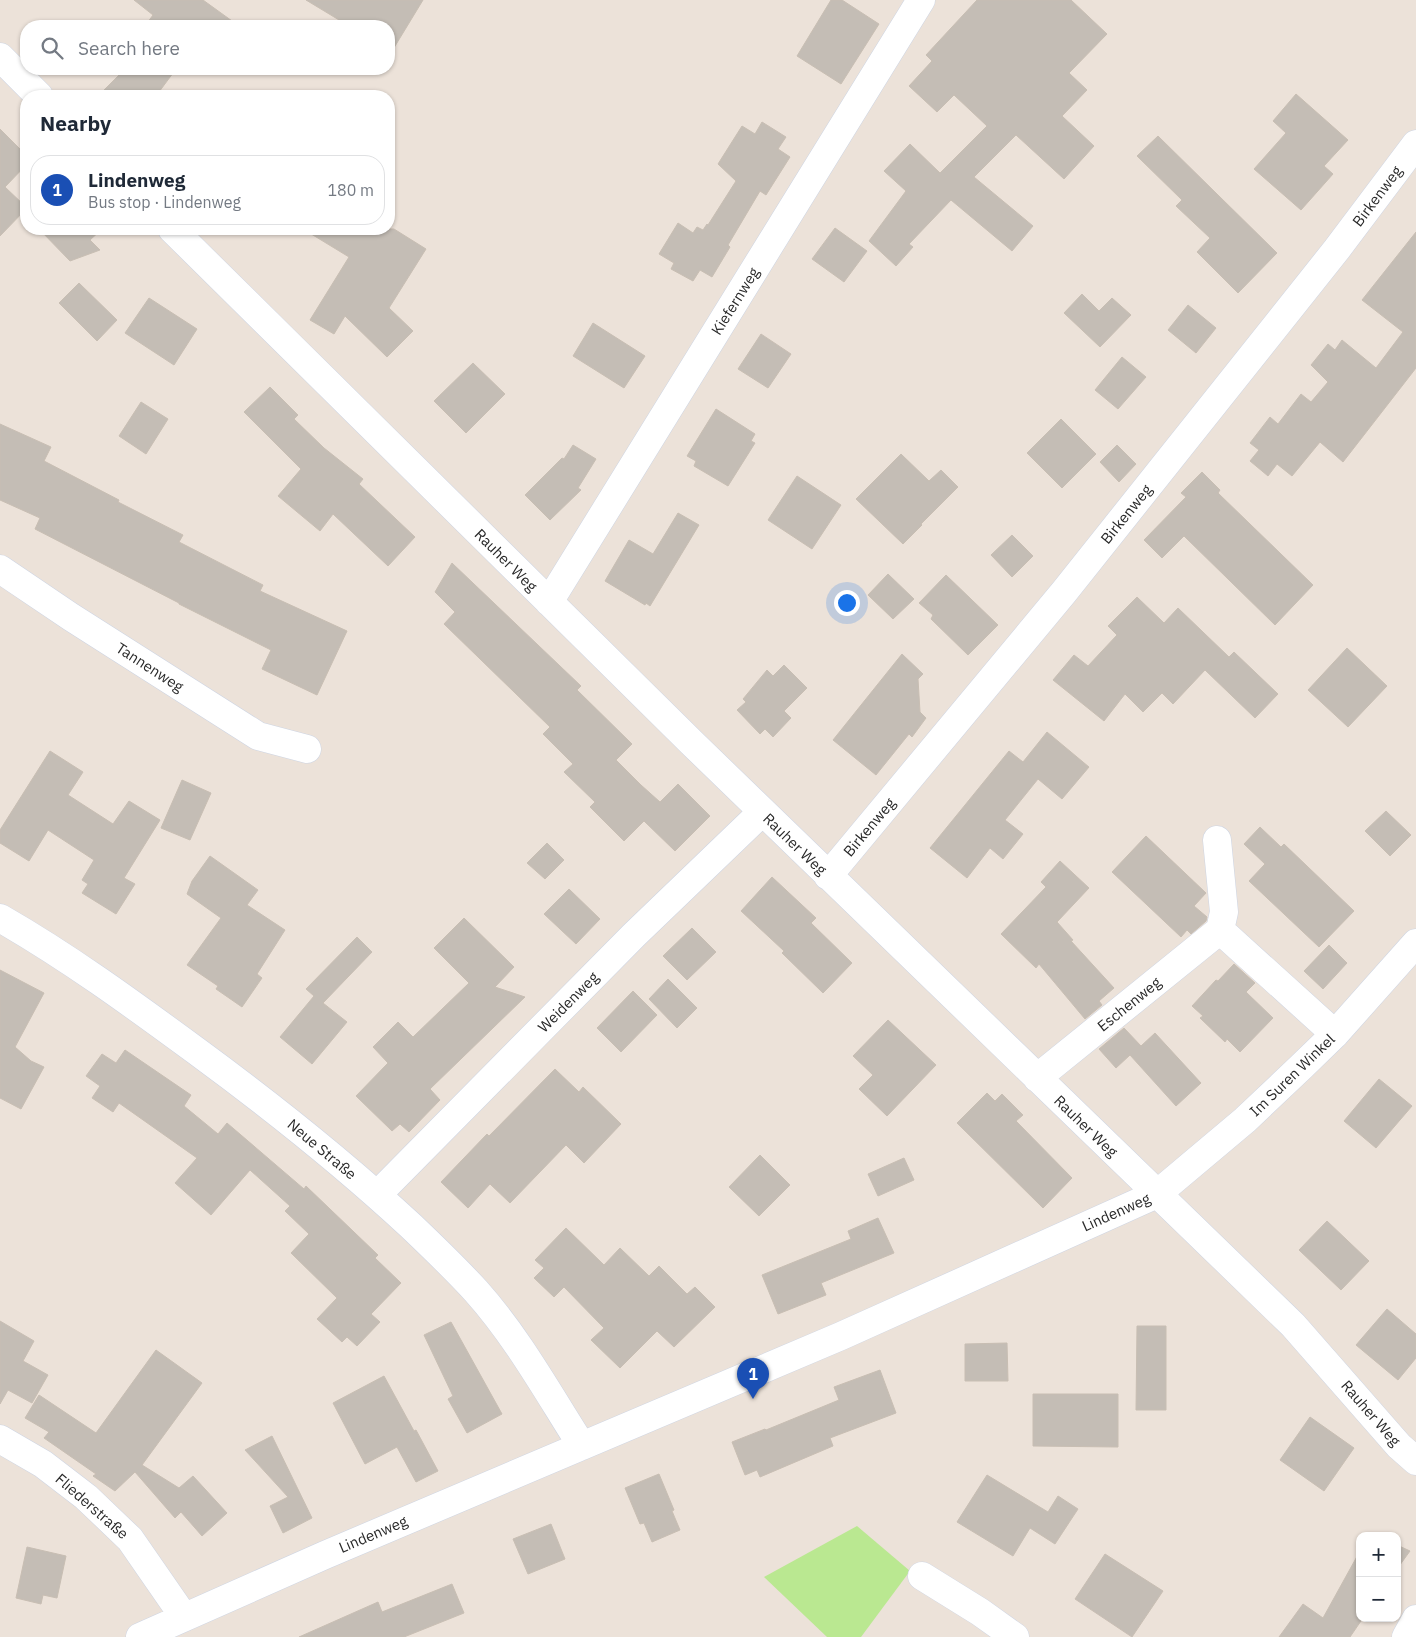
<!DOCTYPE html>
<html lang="en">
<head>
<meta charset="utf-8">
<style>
	:root { --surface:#fff; --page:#f6f6f7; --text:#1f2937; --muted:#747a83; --line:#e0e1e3; --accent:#3374ff }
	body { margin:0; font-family:"IBM Plex Sans",sans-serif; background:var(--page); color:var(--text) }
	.controls { position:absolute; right:15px; bottom:15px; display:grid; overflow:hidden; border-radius:10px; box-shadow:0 1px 4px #0004 }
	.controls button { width:45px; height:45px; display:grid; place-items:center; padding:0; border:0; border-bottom:1px solid var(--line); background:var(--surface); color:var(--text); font:25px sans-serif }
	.you { position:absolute; left:846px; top:602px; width:18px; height:18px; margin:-12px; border:4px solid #fff; border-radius:50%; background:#1a73e8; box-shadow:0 0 0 8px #1a73e833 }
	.badge { display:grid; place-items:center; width:32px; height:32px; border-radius:50%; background:var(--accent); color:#fff; font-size:16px; font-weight:700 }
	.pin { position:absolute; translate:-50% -41px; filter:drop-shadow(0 1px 2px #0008) }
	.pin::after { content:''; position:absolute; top:26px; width:18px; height:15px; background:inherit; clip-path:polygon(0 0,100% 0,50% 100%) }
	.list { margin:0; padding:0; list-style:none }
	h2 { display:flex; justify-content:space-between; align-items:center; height:65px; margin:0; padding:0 20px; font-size:21px }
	h2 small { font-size:16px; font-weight:400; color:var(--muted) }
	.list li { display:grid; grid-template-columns:32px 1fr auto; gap:15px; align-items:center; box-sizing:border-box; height:70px; margin:0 10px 10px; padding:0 10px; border:1px solid var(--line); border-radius:20px }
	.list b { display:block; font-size:19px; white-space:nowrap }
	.list p { margin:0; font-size:16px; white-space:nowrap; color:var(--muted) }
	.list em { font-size:16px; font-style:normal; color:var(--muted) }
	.icon { flex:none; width:28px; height:28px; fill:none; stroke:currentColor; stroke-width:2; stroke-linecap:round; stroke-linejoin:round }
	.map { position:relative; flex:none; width:1416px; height:1637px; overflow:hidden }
	.search { position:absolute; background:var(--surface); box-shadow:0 1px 4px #0004; left:20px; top:20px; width:375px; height:55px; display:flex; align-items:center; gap:12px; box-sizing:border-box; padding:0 18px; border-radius:20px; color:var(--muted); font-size:19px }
	.panel { position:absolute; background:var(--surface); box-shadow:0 1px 4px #0004; left:20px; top:90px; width:375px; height:145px; border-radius:20px }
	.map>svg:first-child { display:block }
	.green { fill:#bae891 }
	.building { fill:#c4bdb5; stroke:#c8beb3 }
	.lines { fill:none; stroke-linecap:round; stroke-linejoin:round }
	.minor-casing { stroke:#ced5e3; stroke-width:29 }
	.minor { stroke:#fff; stroke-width:28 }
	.labels { text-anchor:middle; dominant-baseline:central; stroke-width:4; stroke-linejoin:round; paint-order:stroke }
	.street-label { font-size:15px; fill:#292929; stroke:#fff }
</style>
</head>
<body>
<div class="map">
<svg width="1416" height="1637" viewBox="0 0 1416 1637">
	<rect width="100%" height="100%" fill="#ece2d9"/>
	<path class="green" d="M 857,1526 L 910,1571 L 861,1637 L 827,1637 L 764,1577 Z"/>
	<path class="building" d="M 134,0 L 203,0 L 239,26 L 145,26 L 153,15 Z
		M 306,0 L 423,0 L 389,56 L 389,26 L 349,26 Z
		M 831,0 L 842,0 L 879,24 L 841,84 L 797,56 Z
		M 977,0 L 1071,0 L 1107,34 L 1069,73 L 1087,90 L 1062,116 L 1094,146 L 1064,179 L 1016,135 L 974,177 L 1033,226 L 1012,251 L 951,200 L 909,244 L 913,247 L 896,266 L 869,241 L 906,191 L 884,171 L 910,144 L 940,173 L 987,126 L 954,95 L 937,112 L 909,86 L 932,61 L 926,55 Z
		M 125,69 L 176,69 L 156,96 L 98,96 Z
		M 1296,94 L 1348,140 L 1324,166 L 1333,174 L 1301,210 L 1254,169 L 1286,133 L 1273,121 Z
		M 762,122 L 786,137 L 778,149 L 790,157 L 766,195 L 760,191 L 728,245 L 730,247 L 712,277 L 700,270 L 693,281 L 671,269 L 674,263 L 659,254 L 678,223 L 693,233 L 697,227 L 703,230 L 707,224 L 708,225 L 736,181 L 718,164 L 742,126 L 755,134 Z
		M 0,129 L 26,155 L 26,165 L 5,187 L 26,207 L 26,209 L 0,236 Z
		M 1158,136 L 1277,253 L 1238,293 L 1197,252 L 1210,238 L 1176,206 L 1182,200 L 1137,156 Z
		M 835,228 L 867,251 L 844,282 L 812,259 Z
		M 39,229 L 102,229 L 90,240 L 100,250 L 70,261 Z
		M 303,229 L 394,229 L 426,249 L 389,308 L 413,331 L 387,357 L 345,316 L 334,334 L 310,320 L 349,257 Z
		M 1416,232 L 1416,368 L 1343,462 L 1320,442 L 1292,476 L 1277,464 L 1268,476 L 1250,461 L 1259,450 L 1250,443 L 1270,417 L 1278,424 L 1301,394 L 1311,402 L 1328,382 L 1311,365 L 1328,344 L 1335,350 L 1342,340 L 1376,368 L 1403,332 L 1362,300 Z
		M 79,283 L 117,320 L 97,341 L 59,303 Z
		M 1082,294 L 1099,311 L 1112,298 L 1131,315 L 1100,347 L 1064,313 Z
		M 149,298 L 197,329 L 174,365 L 125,333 Z
		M 1188,305 L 1216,328 L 1196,353 L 1168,330 Z
		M 593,323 L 645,356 L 624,388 L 573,356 Z
		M 761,334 L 791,354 L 768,388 L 738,369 Z
		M 1122,357 L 1146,377 L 1118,409 L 1095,390 Z
		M 473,363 L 505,394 L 466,433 L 434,401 Z
		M 270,387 L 298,415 L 294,419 L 324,448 L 363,479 L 359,484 L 415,537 L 388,566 L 333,514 L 320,531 L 278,496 L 301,469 L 244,412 Z
		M 141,402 L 168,419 L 146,454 L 119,436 Z
		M 716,409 L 755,434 L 751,441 L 755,443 L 728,486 L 694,466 L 696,461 L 687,456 Z
		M 1061,419 L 1096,454 L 1062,488 L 1027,453 Z
		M 0,424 L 51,447 L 44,461 L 119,500 L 118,502 L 183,535 L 179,542 L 263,585 L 260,591 L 347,631 L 317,695 L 262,669 L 271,650 L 179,604 L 179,603 L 35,529 L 40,518 L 0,500 Z
		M 573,445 L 596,459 L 578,488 L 581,490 L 550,520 L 525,495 L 562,458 L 564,459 Z
		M 1117,445 L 1136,464 L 1119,482 L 1100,462 Z
		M 901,454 L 929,481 L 941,470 L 958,487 L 921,524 L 922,525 L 903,544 L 856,499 Z
		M 1202,472 L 1220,490 L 1218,493 L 1313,585 L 1275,625 L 1184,536 L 1162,558 L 1144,540 L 1186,497 L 1181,493 Z
		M 797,476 L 841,505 L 812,549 L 768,520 Z
		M 678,513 L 699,525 L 650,606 L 646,603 L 645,605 L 605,581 L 629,540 L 653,554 Z
		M 1012,535 L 1033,556 L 1012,577 L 991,555 Z
		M 452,563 L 581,686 L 577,690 L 632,744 L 616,760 L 641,785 L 660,802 L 678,784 L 710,816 L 675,851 L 644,821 L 624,841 L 590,807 L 595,802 L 564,772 L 573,764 L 543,734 L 550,727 L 444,624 L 455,612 L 435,592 Z
		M 888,574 L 914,599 L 893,619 L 868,595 Z
		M 946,575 L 998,625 L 968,655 L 931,619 L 933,615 L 919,603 Z
		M 1137,597 L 1164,623 L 1178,608 L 1229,657 L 1234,652 L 1278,694 L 1255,718 L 1205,670 L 1173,704 L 1162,693 L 1143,712 L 1125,694 L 1104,721 L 1053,680 L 1074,655 L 1088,666 L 1117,635 L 1108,626 Z
		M 1347,648 L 1387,686 L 1348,727 L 1308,690 Z
		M 902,654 L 923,674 L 918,679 L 920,712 L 926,718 L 912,737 L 909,734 L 876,775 L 833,740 Z
		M 784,665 L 807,688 L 784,711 L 791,718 L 773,737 L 765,729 L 760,734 L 737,710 L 746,702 L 743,699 L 767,670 L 773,676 Z
		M 1047,732 L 1089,767 L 1062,799 L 1038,779 L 1005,820 L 1023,834 L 1003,859 L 990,848 L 967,878 L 930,848 L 1009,751 L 1023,762 Z
		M 50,751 L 83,772 L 68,795 L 113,824 L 129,801 L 160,820 L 124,878 L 135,884 L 116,914 L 82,893 L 88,884 L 82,880 L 94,860 L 48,830 L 29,861 L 0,843 L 0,830 Z
		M 182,780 L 211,793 L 190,840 L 161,828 Z
		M 1386,811 L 1411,835 L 1390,856 L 1365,831 Z
		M 1260,827 L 1281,847 L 1284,844 L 1354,911 L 1319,947 L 1249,881 L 1265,864 L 1244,844 Z
		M 1146,836 L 1206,893 L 1194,906 L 1207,917 L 1206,921 L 1191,934 L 1187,930 L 1181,937 L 1112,872 Z
		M 547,843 L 564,860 L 545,879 L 527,863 Z
		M 210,856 L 258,890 L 247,905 L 285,930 L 257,974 L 262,978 L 242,1007 L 216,989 L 218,986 L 187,965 L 221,918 L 187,894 L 192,881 Z
		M 1060,861 L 1089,888 L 1057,922 L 1073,940 L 1071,941 L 1114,988 L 1099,1001 L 1102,1005 L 1085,1019 L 1039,964 L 1036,968 L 1001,934 L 1046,887 L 1041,882 Z
		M 772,877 L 816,918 L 811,923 L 852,963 L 823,993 L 782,953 L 784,951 L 741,911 Z
		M 569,889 L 600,919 L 576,944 L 544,914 Z
		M 464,918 L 514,967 L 495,987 L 525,997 L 430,1089 L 440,1100 L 409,1132 L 400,1124 L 392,1131 L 356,1096 L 388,1063 L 373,1047 L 398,1022 L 413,1037 L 469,983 L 434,948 Z
		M 692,928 L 716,952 L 687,980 L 663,956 Z
		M 357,937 L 372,952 L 323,1003 L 347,1022 L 312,1064 L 280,1037 L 314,996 L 306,989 Z
		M 1329,945 L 1347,963 L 1323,989 L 1304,971 Z
		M 1234,964 L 1255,983 L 1246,992 L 1273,1018 L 1240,1052 L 1227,1039 L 1225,1042 L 1200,1018 L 1203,1016 L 1192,1006 L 1216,980 L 1218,981 Z
		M 0,970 L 44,993 L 15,1047 L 31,1061 L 44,1067 L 21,1109 L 0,1098 Z
		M 668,979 L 697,1008 L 677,1028 L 649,999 Z
		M 633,991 L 657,1015 L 621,1052 L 597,1028 Z
		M 888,1020 L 936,1065 L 887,1116 L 859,1089 L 873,1075 L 853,1056 Z
		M 1124,1028 L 1141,1046 L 1155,1033 L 1201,1083 L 1176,1106 L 1130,1055 L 1116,1068 L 1099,1049 Z
		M 125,1050 L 191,1095 L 184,1106 L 218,1134 L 227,1123 L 304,1189 L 306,1186 L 378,1255 L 375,1258 L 401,1283 L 371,1314 L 380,1322 L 357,1346 L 347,1337 L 342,1342 L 317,1319 L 337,1298 L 291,1253 L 309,1234 L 285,1211 L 290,1206 L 250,1170 L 211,1215 L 175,1183 L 197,1158 L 119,1103 L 113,1112 L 92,1098 L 100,1086 L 86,1076 L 102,1054 L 116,1063 Z
		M 555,1069 L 579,1092 L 583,1087 L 621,1124 L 584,1163 L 566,1145 L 510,1203 L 490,1184 L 468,1208 L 441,1182 L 487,1134 L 489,1136 Z
		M 1379,1079 L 1412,1106 L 1376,1148 L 1344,1121 Z
		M 987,1093 L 995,1101 L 1002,1094 L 1023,1115 L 1016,1121 L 1072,1178 L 1043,1208 L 957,1123 Z
		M 760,1155 L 790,1185 L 759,1216 L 729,1187 Z
		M 904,1158 L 914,1180 L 878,1196 L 868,1174 Z
		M 878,1218 L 894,1253 L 821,1283 L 826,1295 L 778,1314 L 762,1275 L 851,1239 L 848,1231 Z
		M 1327,1221 L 1369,1261 L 1341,1290 L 1299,1250 Z
		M 566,1228 L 604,1265 L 620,1248 L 649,1276 L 659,1266 L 687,1294 L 695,1287 L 715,1307 L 674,1347 L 657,1331 L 620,1368 L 591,1340 L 604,1328 L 564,1287 L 554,1297 L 534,1278 L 544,1268 L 535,1260 Z
		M 1387,1309 L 1416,1334 L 1416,1358 L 1398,1380 L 1356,1345 Z
		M 0,1321 L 34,1341 L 23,1361 L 48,1375 L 32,1403 L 8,1390 L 0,1404 Z
		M 451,1322 L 502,1414 L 467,1433 L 448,1399 L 453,1396 L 424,1335 Z
		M 1137,1326 L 1166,1326 L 1166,1410 L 1136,1410 Z
		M 1007,1343 L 1008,1381 L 965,1381 L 965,1344 Z
		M 156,1350 L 202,1383 L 142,1465 L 179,1488 L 193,1476 L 227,1513 L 202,1536 L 181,1512 L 175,1518 L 135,1472 L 115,1491 L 93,1476 L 96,1474 L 44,1438 L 49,1432 L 25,1418 L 39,1395 L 96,1433 Z
		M 880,1370 L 896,1413 L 830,1438 L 833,1446 L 760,1477 L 757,1470 L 745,1475 L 732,1442 L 765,1429 L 766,1430 L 839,1400 L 834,1387 Z
		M 384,1376 L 414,1431 L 416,1430 L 438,1471 L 416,1482 L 397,1447 L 365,1464 L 333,1403 Z
		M 1033,1394 L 1118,1394 L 1118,1447 L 1033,1446 Z
		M 1310,1417 L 1354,1448 L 1324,1491 L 1280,1460 Z
		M 272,1436 L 312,1518 L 283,1533 L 270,1506 L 288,1497 L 245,1450 Z
		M 659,1474 L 674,1510 L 672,1511 L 680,1530 L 652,1542 L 644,1523 L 640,1524 L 625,1488 Z
		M 987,1475 L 1048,1512 L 1058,1496 L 1078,1509 L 1055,1544 L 1030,1528 L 1013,1556 L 957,1522 Z
		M 551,1524 L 565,1559 L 528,1574 L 513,1539 Z
		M 1397,1545 L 1410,1551 L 1397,1569 Z
		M 27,1547 L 66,1556 L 57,1598 L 43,1595 L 41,1604 L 16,1598 Z
		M 1360,1551 L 1360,1618 L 1363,1618 L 1350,1637 L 1279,1637 L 1303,1604 L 1323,1618 Z
		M 1105,1554 L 1163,1591 L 1132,1637 L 1075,1599 Z
		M 452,1584 L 464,1613 L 404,1637 L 299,1637 L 378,1602 L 382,1612 Z"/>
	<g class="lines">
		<defs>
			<path id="minor" d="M 0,57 L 39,96
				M 172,229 L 691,742 L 1293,1325 L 1399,1446 L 1416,1461
				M 0,569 L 71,617 L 258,736 L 307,749
				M 549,602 L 921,0
				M 1217,840 L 1224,912 L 1220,930 L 1335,1034
				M 828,876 L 1064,592 L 1337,249 L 1416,144
				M 0,918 C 68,957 131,1003 195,1050 C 270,1105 343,1163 411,1226 C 433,1247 455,1268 476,1291 C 518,1338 548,1393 582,1446
				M 1037,1078 L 1220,930
				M 377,1195 L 634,935 L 762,812
				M 0,1439 L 43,1464 L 86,1497 L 130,1539 L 184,1617
				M 922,1576 L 980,1612 L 1015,1637
				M 140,1637 L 325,1555 L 841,1336 L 1157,1194 L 1245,1120 L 1302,1066 L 1335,1034 L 1416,943
				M 1406,1637 L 1416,1619"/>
		</defs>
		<use href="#minor" class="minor-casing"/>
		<use href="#minor" class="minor"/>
	</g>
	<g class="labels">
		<g class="street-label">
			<text transform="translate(1377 196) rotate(-53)">Birkenweg</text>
			<text transform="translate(735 301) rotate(-58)">Kiefernweg</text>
			<text transform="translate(1126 514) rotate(-51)">Birkenweg</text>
			<text transform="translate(506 560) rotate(45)">Rauher Weg</text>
			<text transform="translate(150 667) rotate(33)">Tannenweg</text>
			<text transform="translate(869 827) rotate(-50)">Birkenweg</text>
			<text transform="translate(795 844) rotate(44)">Rauher Weg</text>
			<text transform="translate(568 1002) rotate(-45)">Weidenweg</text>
			<text transform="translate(1129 1004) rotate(-39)">Eschenweg</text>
			<text transform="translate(1292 1075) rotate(-44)">Im Suren Winkel</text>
			<text transform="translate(1086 1126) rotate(44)">Rauher Weg</text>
			<text transform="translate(322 1149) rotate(40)">Neue Straße</text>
			<text transform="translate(1116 1212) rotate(-24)">Lindenweg</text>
			<text transform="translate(1371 1413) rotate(49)">Rauher Weg</text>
			<text transform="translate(92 1506) rotate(41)">Fliederstraße</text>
			<text transform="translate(373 1534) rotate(-23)">Lindenweg</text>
		</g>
	</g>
</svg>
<div class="controls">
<button>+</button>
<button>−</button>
</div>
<div class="you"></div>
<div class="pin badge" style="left:753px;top:1399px;background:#1a4fb4">1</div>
<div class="search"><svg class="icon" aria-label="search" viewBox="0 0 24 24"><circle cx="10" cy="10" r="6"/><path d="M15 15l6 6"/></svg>Search here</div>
<section class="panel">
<h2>Nearby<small></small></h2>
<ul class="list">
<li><span class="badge" style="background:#1a4fb4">1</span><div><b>Lindenweg</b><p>Bus stop · Lindenweg</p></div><em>180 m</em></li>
</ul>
</section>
</div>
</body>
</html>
